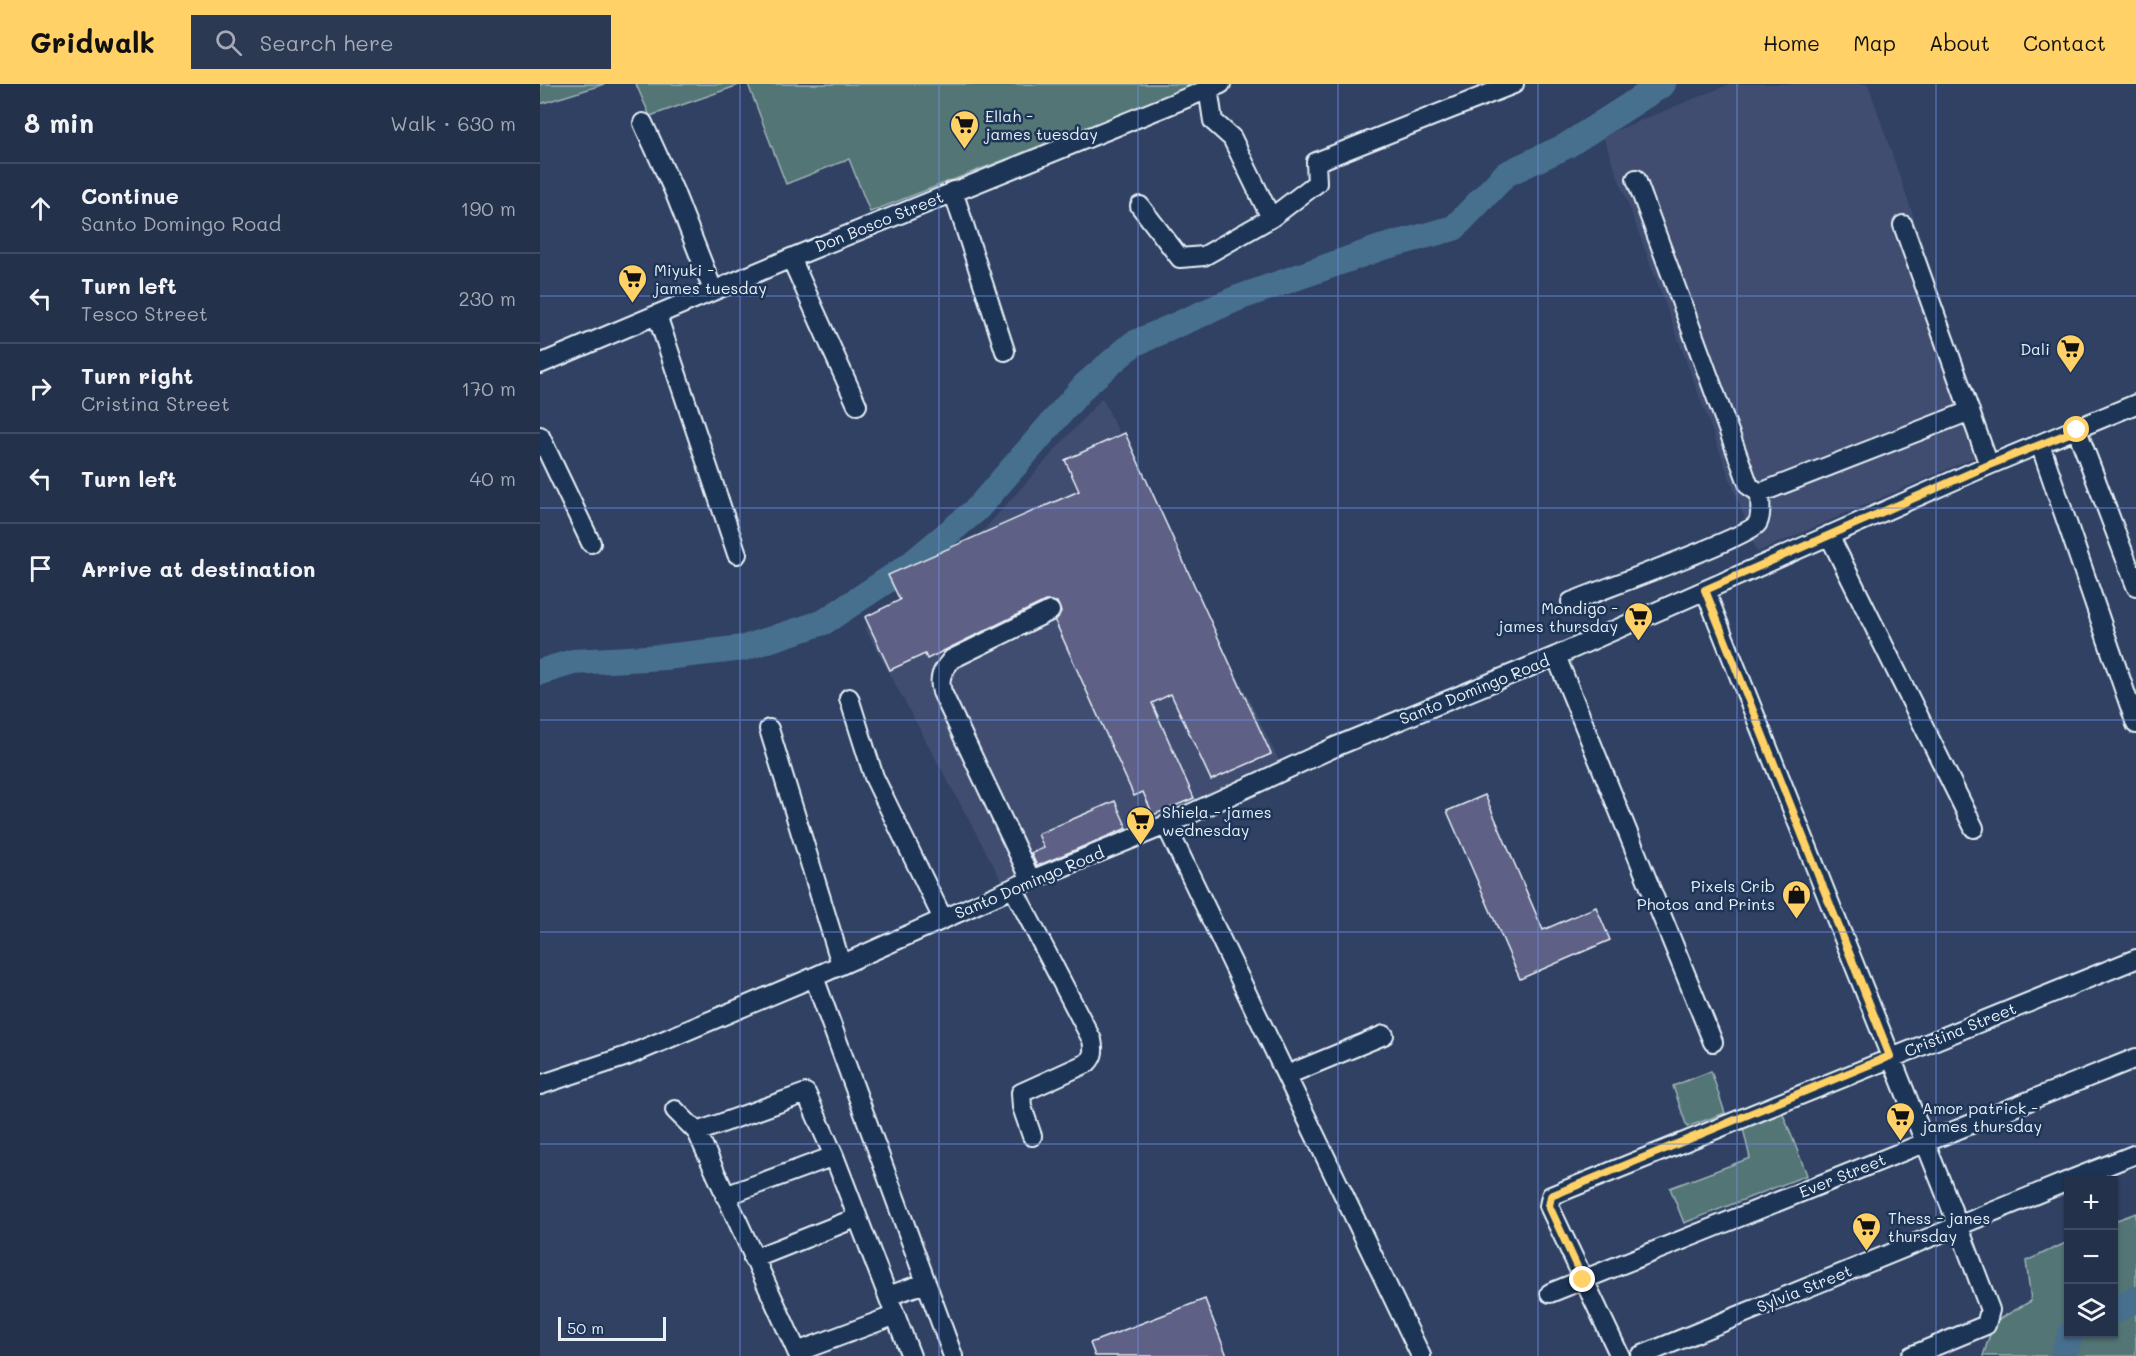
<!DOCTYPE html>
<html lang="en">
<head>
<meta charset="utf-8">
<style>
	:root { --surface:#24314b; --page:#2c3952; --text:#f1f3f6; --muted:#a3a9b5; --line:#414c63; --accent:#ffd166 }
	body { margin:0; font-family:Mali,sans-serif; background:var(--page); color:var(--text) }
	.controls { position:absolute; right:18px; bottom:18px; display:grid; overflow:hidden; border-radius:0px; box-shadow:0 2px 4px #0004 }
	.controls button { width:54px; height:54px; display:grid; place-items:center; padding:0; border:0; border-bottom:2px solid var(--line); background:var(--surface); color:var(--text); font:30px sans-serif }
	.scale { position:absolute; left:18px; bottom:15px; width:108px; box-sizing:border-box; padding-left:6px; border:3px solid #e8f1f8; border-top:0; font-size:16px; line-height:21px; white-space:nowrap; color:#e8f1f8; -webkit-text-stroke:4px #1d3557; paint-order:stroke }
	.stop { position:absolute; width:18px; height:18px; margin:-14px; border:4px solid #ffd166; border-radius:50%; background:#fff }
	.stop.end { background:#ffd166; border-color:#fff; box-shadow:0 2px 6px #0008 }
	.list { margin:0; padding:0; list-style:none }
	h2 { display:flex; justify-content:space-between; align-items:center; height:78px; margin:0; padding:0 24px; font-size:26px }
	h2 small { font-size:20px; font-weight:400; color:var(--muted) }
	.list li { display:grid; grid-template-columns:39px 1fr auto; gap:18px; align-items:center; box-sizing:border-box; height:90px; padding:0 24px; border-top:2px solid var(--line) }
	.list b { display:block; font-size:22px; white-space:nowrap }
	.list p { margin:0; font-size:20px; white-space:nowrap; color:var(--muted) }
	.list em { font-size:20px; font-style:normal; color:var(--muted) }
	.icon { flex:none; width:33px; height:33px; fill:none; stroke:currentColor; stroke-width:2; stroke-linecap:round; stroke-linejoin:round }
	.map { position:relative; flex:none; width:1596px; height:1272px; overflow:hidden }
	header { display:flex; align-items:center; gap:36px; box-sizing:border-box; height:84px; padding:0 30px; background:var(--accent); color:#111 }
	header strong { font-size:28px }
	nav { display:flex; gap:33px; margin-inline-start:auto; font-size:21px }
	.search { width:420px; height:54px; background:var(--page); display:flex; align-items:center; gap:15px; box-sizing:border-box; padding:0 21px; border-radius:0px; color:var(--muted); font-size:22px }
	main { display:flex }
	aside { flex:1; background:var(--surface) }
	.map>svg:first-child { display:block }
	.built { fill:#414e71 }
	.green { fill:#537474; stroke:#9eb2b6; stroke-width:1.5 }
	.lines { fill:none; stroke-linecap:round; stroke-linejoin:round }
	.river { stroke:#466f8e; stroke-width:26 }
	.building { fill:#5e6185; stroke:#e8f1f8; stroke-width:1.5 }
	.minor-casing { stroke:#e8f1f8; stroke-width:22 }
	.minor { stroke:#1d3557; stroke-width:18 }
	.route { stroke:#ffd166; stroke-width:8 }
	.grid { fill:none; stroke:#6e8fe5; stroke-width:1.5; stroke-opacity:0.55 }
	.labels { text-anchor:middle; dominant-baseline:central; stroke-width:5; stroke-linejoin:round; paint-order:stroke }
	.poi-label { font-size:16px; fill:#e8f1f8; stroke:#1d3557; text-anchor:start }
	.street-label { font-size:16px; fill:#e8f1f8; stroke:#1d3557 }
</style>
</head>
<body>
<header>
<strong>Gridwalk</strong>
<div class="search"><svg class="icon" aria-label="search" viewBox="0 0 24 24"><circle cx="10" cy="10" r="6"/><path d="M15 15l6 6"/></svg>Search here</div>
<nav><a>Home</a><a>Map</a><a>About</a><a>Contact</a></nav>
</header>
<main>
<aside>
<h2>8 min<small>Walk · 630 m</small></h2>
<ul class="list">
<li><svg class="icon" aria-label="ahead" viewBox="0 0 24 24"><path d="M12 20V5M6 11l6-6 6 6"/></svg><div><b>Continue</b><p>Santo Domingo Road</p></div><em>190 m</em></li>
<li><svg class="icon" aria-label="left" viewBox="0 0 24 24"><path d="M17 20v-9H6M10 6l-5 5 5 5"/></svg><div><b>Turn left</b><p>Tesco Street</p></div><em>230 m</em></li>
<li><svg class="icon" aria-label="right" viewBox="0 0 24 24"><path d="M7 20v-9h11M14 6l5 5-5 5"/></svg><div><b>Turn right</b><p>Cristina Street</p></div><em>170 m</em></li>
<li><svg class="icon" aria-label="left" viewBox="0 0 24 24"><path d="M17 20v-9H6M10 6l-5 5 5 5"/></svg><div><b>Turn left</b></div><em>40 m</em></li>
<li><svg class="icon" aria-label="arrive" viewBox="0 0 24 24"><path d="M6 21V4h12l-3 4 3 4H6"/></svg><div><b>Arrive at destination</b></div></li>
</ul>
</aside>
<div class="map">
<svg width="1596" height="1272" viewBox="0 0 1596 1272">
	<rect width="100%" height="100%" fill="#304164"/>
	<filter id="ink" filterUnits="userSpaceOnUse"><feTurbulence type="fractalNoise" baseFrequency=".0167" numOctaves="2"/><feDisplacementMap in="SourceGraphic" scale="12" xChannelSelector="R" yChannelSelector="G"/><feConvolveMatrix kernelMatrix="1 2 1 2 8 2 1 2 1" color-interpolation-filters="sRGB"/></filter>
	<g filter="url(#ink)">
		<path class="built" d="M 1190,0 L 1328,0 L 1453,365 L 1217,468 L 1063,52 Z
			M 562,314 L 740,679 L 463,799 L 325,544 L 371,510 L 433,458 Z"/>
		<path class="green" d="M 0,0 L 65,0 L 0,20 Z
			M 96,0 L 202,0 L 110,32 Z
			M 208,0 L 659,0 L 330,128 L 309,75 L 246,100 Z
			M 1171,987 L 1185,1029 L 1147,1043 L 1133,1002 Z
			M 1241,1025 L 1267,1091 L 1144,1139 L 1130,1104 L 1210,1074 L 1202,1040 Z
			M 1596,1129 L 1596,1272 L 1443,1272 L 1454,1238 L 1491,1217 L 1486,1177 L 1528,1158 L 1528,1250 L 1574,1250 L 1574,1137 Z"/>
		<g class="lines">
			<path class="river" d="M 0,588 L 33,578 L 125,573 L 204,564 L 284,538 L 370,481 L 437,425 L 545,301 L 593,260 L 698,214 L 840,164 L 914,144 L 966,90 L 1026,62 L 1123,0
				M 1574,1227 L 1596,1215
				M 1523,1272 L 1531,1250"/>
		</g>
		<path class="building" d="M 585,349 L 731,670 L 671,696 L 631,610 L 612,619 L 654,714 L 613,731 L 603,708 L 594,712 L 515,537 L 521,528 L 517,518 L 505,517 L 387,575 L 385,570 L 350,586 L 325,533 L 360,516 L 348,491 L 539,407 L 525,376 Z
			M 945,711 L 1003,846 L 1056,823 L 1070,856 L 980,895 L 907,727 Z
			M 575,717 L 587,744 L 497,782 L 491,769 L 504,764 L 498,750 Z
			M 665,1215 L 687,1272 L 555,1272 L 550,1259 Z"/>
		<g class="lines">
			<defs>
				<path id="minor" d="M 668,4 L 673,37 L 692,54 L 731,134
					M 103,39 L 134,107 L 173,206
					M 1096,95 L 1209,402 L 1220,409 L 1430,327
					M 413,107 L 465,267
					M 600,122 L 640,174 L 664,172 L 731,134 L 777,99 L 776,78 L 974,0
					M 1363,141 L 1449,381
					M 251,174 L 317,321
					M 117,231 L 197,470
					M 0,280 L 251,174 L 681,0
					M 1537,346 L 1596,502
					M 0,352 L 51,459
					M 1500,360 L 1596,640
					M 1289,451 L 1434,744
					M 1165,506 L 1418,1141 L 1450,1226 L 1446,1241 L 1371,1272
					M 1031,518 C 1057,507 1206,454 1217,440 C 1222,433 1220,417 1220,409
					M 1016,572 L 1173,958
					M 309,614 L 334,693 L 403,835
					M 229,645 L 301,880
					M 626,741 L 881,1272
					M 491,796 L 402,608 C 398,594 402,587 412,575 L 510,527
					M 473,804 L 552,956 C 554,966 554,972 547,979 L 481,1009 L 482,1023 L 492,1052
					M 274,893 L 413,1272
					M 747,991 L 844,951
					M 0,1001 L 87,972 L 274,893 L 491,796 L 626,741 L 797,662 L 1016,572 L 1449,381 L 1596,320
					M 135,1026 L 157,1048 L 259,1272
					M 157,1048 L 266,1009 L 294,1072 L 371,1272
					M 1530,1096 L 1596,1070
					M 185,1112 L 294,1072
					M 213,1175 L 316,1134
					M 1010,1209 L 1596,974
					M 348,1212 L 385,1199
					M 257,1268 L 356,1231
					M 1080,1272 L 1009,1122 L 1011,1112 L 1596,875
					M 1100,1272 L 1528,1097"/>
			</defs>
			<use href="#minor" class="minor-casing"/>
			<use href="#minor" class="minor"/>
		</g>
	</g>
	<g class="lines" filter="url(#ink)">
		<path class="route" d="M 1043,1196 L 1009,1122 L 1011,1112 L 1350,972 L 1165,506 L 1449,381 L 1537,346"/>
	</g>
	<path class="grid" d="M 200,0 L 200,1272M 399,0 L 399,1272M 598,0 L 598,1272M 798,0 L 798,1272M 998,0 L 998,1272M 1197,0 L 1197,1272M 1396,0 L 1396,1272M 0,212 L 1596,212M 0,424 L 1596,424M 0,636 L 1596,636M 0,848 L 1596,848M 0,1060 L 1596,1060"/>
	<defs>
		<symbol id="supermarket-pin" viewBox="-11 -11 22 30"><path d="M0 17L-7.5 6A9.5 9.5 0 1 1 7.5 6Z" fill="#ffd166" stroke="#1d3557"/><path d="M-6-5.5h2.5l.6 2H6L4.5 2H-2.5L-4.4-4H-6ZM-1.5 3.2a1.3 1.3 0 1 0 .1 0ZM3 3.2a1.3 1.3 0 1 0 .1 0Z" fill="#111"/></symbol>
		<symbol id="shop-pin" viewBox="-11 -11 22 30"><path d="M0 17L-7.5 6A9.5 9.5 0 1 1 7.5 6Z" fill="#ffd166" stroke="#1d3557"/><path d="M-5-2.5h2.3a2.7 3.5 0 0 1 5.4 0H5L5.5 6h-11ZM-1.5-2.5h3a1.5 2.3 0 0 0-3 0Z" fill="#111"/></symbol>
	</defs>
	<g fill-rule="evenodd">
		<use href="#supermarket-pin" x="408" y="24" width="33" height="45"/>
		<use href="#supermarket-pin" x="76" y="178" width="33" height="45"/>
		<use href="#supermarket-pin" x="1514" y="248" width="33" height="45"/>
		<use href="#supermarket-pin" x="1082" y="516" width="33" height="45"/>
		<use href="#supermarket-pin" x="584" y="720" width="33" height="45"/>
		<use href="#shop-pin" x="1240" y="794" width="33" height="45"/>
		<use href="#supermarket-pin" x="1344" y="1016" width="33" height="45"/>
		<use href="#supermarket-pin" x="1310" y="1126" width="33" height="45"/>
	</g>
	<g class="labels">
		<g class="poi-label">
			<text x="445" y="31">Ellah -<tspan x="445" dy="18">james tuesday</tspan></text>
			<text x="114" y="185">Miyuki -<tspan x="114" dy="18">james tuesday</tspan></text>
			<text x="1510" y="264" text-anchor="end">Dali</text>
			<text x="1078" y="523" text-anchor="end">Mondigo -<tspan x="1078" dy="18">james thursday</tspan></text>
			<text x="622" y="727">Shiela - james<tspan x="622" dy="18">wednesday</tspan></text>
			<text x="1235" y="801" text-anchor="end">Pixels Crib<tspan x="1235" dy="18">Photos and Prints</tspan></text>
			<text x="1382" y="1023">Amor patrick -<tspan x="1382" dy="18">james thursday</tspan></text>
			<text x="1348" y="1133">Thess - janes<tspan x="1348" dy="18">thursday</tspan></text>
		</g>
		<g class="street-label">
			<text transform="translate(339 137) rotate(-22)">Don Bosco Street</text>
			<text transform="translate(934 605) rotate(-22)">Santo Domingo Road</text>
			<text transform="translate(489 798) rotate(-23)">Santo Domingo Road</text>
			<text transform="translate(1420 945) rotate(-22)">Cristina Street</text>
			<text transform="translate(1302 1091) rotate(-22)">Ever Street</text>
			<text transform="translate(1264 1204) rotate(-22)">Sylvia Street</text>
		</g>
	</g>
</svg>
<div class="controls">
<button>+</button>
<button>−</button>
<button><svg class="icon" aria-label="layers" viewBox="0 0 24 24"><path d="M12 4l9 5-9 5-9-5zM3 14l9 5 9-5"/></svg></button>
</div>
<div class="scale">50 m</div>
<div class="stop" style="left:1537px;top:346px"></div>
<div class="stop end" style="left:1043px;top:1196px"></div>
</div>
</main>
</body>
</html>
